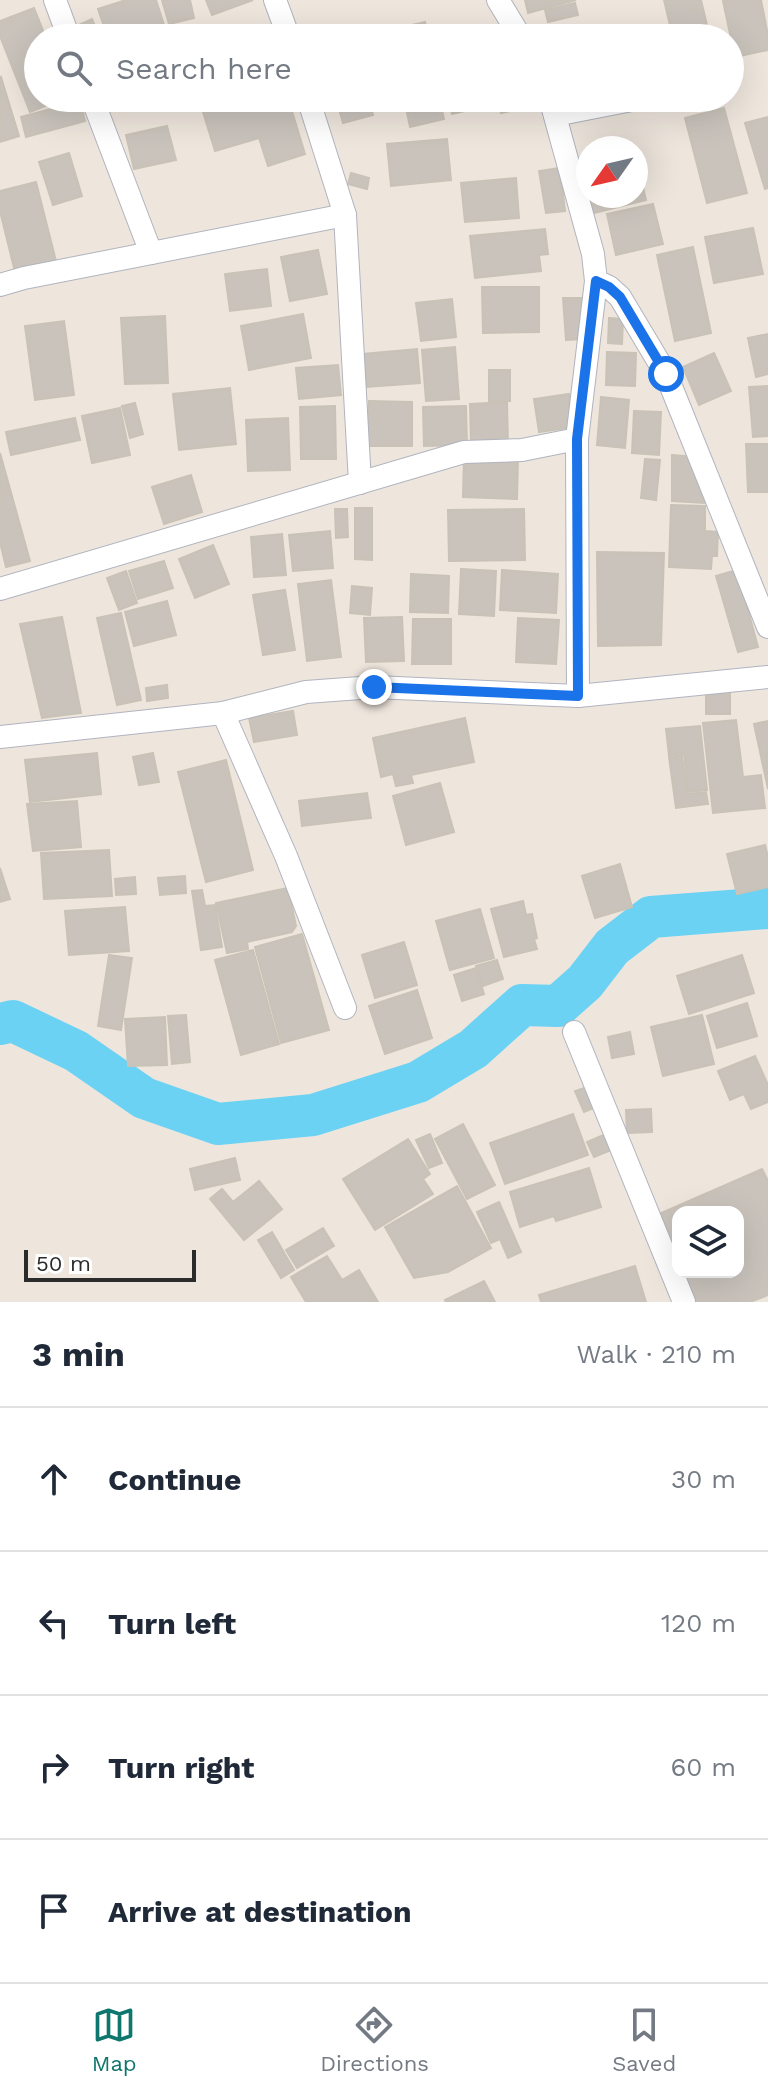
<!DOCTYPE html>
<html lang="en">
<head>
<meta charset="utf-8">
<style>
	body { margin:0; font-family:"Work Sans",sans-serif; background:#f6f6f7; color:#1f2937 }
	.controls { position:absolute; right:24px; bottom:24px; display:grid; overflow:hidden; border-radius:16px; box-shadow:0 8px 32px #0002 }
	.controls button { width:72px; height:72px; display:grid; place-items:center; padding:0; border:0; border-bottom:2px solid #e0e1e3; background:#fff; color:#1f2937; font:40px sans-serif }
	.compass { position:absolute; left:576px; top:136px; width:72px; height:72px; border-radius:50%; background:#fff; box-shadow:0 8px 32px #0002; rotate:236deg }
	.scale { position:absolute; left:24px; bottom:20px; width:172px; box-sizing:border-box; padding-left:8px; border:4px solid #2b2b2b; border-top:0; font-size:22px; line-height:28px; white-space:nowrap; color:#2b2b2b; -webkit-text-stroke:6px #fff; paint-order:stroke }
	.stop { position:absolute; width:24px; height:24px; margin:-18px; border:6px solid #1a73e8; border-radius:50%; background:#fff }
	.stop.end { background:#1a73e8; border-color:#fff; box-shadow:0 2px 8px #0008 }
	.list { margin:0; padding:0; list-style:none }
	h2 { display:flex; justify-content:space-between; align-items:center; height:104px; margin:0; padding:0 32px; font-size:34px }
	h2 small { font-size:26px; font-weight:400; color:#747a83 }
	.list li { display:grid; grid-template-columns:52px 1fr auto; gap:24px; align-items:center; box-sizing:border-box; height:144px; padding:0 32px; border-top:2px solid #e0e1e3 }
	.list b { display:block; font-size:30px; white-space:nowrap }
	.list em { font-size:26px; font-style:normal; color:#747a83 }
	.icon { flex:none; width:44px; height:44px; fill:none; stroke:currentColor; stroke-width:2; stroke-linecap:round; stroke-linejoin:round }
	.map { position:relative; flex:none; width:768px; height:1302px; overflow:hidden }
	.search { position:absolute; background:#fff; box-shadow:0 8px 32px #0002; left:24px; right:24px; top:24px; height:88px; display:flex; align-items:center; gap:20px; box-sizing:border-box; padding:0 28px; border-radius:44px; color:#747a83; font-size:30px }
	.sheet { height:680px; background:#fff }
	nav { display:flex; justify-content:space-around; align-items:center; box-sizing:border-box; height:112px; border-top:2px solid #e0e1e3; background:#fff; font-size:22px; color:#747a83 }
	nav a { display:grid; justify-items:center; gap:4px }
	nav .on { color:#0f766e }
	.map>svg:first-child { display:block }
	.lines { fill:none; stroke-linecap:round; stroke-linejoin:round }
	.river { stroke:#6bd2f4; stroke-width:42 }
	.building { fill:#c9c3bc; stroke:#c9c2b6; stroke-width:2 }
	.street-casing { stroke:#b1b4bf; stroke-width:24 }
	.street { stroke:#fff; stroke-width:22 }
	.route { stroke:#1a73e8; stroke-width:10 }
</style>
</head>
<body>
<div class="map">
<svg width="768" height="1302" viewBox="0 0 768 1302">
	<rect width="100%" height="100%" fill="#eee6dd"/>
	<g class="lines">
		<!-- river -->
		<path class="river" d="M0,1024L13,1021L76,1051L144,1098L218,1124L313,1115L418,1082L473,1049L522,1005L558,1006L585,982L612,947L651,917L768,908"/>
	</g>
	<!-- building -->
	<g class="building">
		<path d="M126,0H156L165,28L134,38H108L98,9Z"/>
		<path d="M162,0H190L194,18L169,24Z"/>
		<path d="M206,0H253L212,15Z"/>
		<path d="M525,0H576L528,13Z"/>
		<path d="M664,0H701L710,38H673Z"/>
		<path d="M729,0H761L768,35V50L735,57L723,1Z"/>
		<path d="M575,3L578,15L548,22L545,10Z"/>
		<path d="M34,8L46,38H38V98H66L30,112L0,36V21Z"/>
		<path d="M92,19L100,38H79L74,27Z"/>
		<path d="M425,22L429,38H370L369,35Z"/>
		<path d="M272,29L274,38H226Z"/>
		<path d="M1,77L19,136L0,142V78Z"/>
		<path d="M243,98H288L305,154L268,166L259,138L215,151L203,112L243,99Z"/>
		<path d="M336,98H369L373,115L343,123Z"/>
		<path d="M404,98H439L444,119L410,127Z"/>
		<path d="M449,98H489L490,105L452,114Z"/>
		<path d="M498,98H539L540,104L501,113Z"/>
		<path d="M80,101L85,121L26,137L21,117Z"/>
		<path d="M724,108L747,193L707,203L685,118Z"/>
		<path d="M768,117V188L765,189L745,123Z"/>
		<path d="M167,126L176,160L134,169L126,135Z"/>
		<path d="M447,139L451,180L391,186L387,144Z"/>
		<path d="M69,153L82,196L53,205L39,162Z"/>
		<path d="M636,157L646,200L594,213L590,196H636Z"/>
		<path d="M560,168L565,211L546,213L539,171Z"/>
		<path d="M351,173L369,178L367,189L348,184Z"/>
		<path d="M516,178L519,218L465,222L461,183Z"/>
		<path d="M36,182L57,265L16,276L0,211V191Z"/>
		<path d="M653,204L663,244L616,255L607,214Z"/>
		<path d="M753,228L763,274L714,283L705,237Z"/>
		<path d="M545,229L548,254L539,255L541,271L475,278L470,236Z"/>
		<path d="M693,247L711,333L675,341L657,255Z"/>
		<path d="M318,250L327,294L290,301L281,257Z"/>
		<path d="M267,269L271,306L230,311L225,274Z"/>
		<path d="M482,287H539V332L483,333Z"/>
		<path d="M563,298H581L584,339L566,340Z"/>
		<path d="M452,299L456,337L421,341L416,303Z"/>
		<path d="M303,314L311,358L249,370L241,326Z"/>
		<path d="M165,316L168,383L125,384L121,318Z"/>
		<path d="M609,318L623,319L622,344L608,343Z"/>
		<path d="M64,321L74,395L35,400L25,326Z"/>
		<path d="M768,334V374L756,377L748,338Z"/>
		<path d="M455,347L459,399L426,401L422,350Z"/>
		<path d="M417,349L420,383L366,387L363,354Z"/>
		<path d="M607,352L636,353L635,386L606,385Z"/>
		<path d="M714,353L731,391L699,405L683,367Z"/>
		<path d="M338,365L341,395L299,399L296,368Z"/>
		<rect x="489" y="370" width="21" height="31"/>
		<path d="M768,386V436L753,437L749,387Z"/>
		<path d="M230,388L236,444L179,450L173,394Z"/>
		<path d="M569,394L574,427L539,432L534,399Z"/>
		<path d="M601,397L629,400L625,448L597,445Z"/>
		<path d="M369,401L412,402V446H368Z"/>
		<path d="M507,402L508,445L471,446L470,404Z"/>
		<path d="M135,403L143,434L130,438L122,406Z"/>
		<path d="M335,406L336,459H301L300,407Z"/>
		<path d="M466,406L467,445L424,446L423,407Z"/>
		<path d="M120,408L130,455L92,463L82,416Z"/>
		<path d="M634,411L661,412L659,455L632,453Z"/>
		<path d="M75,418L80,440L11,455L6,432Z"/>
		<path d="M288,418L290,470L248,471L246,420Z"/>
		<path d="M746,444H768V492H748Z"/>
		<path d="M0,453L30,561L6,567L0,542Z"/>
		<path d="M672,455L695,457V480L705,481L704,503L672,501Z"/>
		<path d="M464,456L518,458L517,499L463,497Z"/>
		<path d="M645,459L660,460L656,500L641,498Z"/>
		<path d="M191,475L202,512L164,524L152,487Z"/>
		<path d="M671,505L705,506V531L718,532L717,556H712L711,569L669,567Z"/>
		<path d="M355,508H372V560L355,559Z"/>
		<path d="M335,509H347L348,537L336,538Z"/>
		<path d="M524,509L525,560L449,561L448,510Z"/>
		<path d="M330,531L333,568L293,571L289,535Z"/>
		<path d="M282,534L286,575L254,577L251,537Z"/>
		<path d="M213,545L229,584L195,598L179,559Z"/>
		<path d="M597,552L664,553L661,645L598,646Z"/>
		<path d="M164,561L173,588L138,599L129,571Z"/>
		<path d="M461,569L496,571L494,616L459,614Z"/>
		<path d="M502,570L558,574L556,613L500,610Z"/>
		<path d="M737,570L758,647L738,652L716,576Z"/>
		<path d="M126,571L137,603L119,610L107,578Z"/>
		<path d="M411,574L449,576L448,613L410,612Z"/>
		<path d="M331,580L341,657L307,661L298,584Z"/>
		<path d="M352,586L372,588L370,615L350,613Z"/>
		<path d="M285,590L295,650L263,655L253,595Z"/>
		<path d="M167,601L176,635L134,646L125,612Z"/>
		<path d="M121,613L141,700L117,705L97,618Z"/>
		<path d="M62,617L81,713L42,718L20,624Z"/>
		<path d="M402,617L404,661L366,662L364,618Z"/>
		<path d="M518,618L559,620L556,664L516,662Z"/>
		<path d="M413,619H451V664H412Z"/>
		<path d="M167,685L168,698L147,701L146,688Z"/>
		<rect x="706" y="686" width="24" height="28"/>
		<path d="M293,711L297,735L254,742L249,718Z"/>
		<path d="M465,718L474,762L411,775L413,783L396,786L393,774L381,777L373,738Z"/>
		<path d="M736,720L743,777L761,775L765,808L713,813L703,723Z"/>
		<path d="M768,721V789L754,724Z"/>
		<path d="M700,726L707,790L688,792L684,753L669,755L666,729Z"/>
		<path d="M97,753L101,794L30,802L25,760Z"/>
		<path d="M153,753L159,782L139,785L133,757Z"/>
		<path d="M682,755L687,794L706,792L708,804L676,808L669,757Z"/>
		<path d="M226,760L253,870L206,882L178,772Z"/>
		<path d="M440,783L454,832L406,845L393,796Z"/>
		<path d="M367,793L371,818L302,826L299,801Z"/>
		<path d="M77,801L81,847L33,851L27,804Z"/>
		<path d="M765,845L768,857V887L737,894L727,854Z"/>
		<path d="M109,850L112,896L44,899L41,853Z"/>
		<path d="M620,864L632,907L595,918L582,876Z"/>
		<path d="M0,868L10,899L0,902Z"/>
		<path d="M185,876L186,893L160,895L158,878Z"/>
		<path d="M135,877L136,894L116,895L115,879Z"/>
		<path d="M288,888L296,926L292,932L247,942L248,949L227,953L216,903Z"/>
		<path d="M202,890L205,906L215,905L222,947L201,950L192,891Z"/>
		<path d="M523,901L526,915L532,914L537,938L534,939L537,949L504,957L491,909Z"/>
		<path d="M125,907L129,951L69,955L65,911Z"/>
		<path d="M480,909L494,958L450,970L436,921Z"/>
		<path d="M302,934L329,1030L281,1043L255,947Z"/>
		<path d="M404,942L417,985L375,998L362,955Z"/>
		<path d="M253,950L279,1044L241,1055L215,960Z"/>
		<path d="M109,955L132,958L121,1030L98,1026Z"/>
		<path d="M742,955L754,993L689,1014L677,976Z"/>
		<path d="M497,960L503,979L483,986L476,966Z"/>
		<path d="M476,968L484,994L462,1001L454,975Z"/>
		<path d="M417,990L432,1038L385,1054L369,1006Z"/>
		<path d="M747,1003L757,1036L717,1048L707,1016Z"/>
		<path d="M186,1015L190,1062L172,1064L168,1016Z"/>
		<path d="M702,1015L714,1064L663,1076L651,1027Z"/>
		<path d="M165,1017L167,1065L128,1066L125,1019Z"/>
		<path d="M630,1032L634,1054L612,1058L608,1037Z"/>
		<path d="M755,1056L768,1085V1102L751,1109L744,1094L730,1100L718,1071Z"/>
		<path d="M587,1087L596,1107L584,1112L575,1091Z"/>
		<path d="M651,1109L652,1132L627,1133L626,1110Z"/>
		<path d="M573,1114L588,1155L505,1184L490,1143Z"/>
		<path d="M463,1124L495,1185L467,1199L435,1139Z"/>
		<path d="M608,1133L614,1149L594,1157L587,1142Z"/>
		<path d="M430,1134L442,1163L429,1168L416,1140Z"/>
		<path d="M408,1139L430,1174L423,1179L433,1194L375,1230L343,1179Z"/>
		<path d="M235,1158L240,1180L195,1190L190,1169Z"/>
		<path d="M589,1168L601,1207L556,1221L554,1216L520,1227L510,1192Z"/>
		<path d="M762,1169L768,1181V1295L750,1302H697L684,1272H738V1212H678V1258L659,1214Z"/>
		<path d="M259,1181L282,1209L244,1240L210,1199L222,1189L233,1202Z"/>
		<path d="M457,1186L491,1248L448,1272L414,1278L385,1227Z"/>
		<path d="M499,1202L521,1252L508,1258L500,1239L491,1243L477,1212Z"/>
		<path d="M323,1228L334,1246L297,1268L286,1250Z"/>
		<path d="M272,1232L294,1270L281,1278L258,1240Z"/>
		<path d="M327,1256L342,1280L359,1270L378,1302H306L291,1277Z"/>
		<path d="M635,1266L646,1302H541L539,1295Z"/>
		<path d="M484,1281L495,1302H446L445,1300Z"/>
	</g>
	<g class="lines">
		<defs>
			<g id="street">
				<path d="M55,0L69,38"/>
				<path d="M275,0L289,38"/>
				<path d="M498,0L521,38"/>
				<path d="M92,98L151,253"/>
				<path d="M308,98L345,215L360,483"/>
				<path d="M550,98L593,254L596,281L577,439L578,696"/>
				<path d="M555,115L642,98"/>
				<path d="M596,281L609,287L620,297L666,374L768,627"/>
				<path d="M0,285L24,278L345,215"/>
				<path d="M0,589L464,452L522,450L577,439"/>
				<path d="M223,713L286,856L345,1008"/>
				<path d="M0,737L223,713L306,692L374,687L578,696L768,677"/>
				<path d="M574,1032L684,1302"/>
			</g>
		</defs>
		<!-- street casing -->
		<use href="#street" class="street-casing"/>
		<!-- street -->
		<use href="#street" class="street"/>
	</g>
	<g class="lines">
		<!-- route -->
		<path class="route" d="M374,687L578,696L577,439L596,281L609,287L620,297L666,374"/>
	</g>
</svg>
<div class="controls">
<button><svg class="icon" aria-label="layers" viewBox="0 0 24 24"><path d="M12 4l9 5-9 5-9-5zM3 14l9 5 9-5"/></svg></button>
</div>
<svg class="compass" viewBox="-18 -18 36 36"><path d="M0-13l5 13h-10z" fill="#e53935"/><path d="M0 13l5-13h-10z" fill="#747a83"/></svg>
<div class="scale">50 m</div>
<div class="stop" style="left:666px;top:374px"></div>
<div class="stop end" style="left:374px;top:687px"></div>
<div class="search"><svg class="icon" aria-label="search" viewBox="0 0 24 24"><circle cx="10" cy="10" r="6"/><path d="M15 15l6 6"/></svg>Search here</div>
</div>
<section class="sheet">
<h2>3 min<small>Walk · 210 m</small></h2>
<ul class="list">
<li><svg class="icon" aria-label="ahead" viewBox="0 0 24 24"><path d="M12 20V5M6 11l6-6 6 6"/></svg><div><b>Continue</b></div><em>30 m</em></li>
<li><svg class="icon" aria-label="left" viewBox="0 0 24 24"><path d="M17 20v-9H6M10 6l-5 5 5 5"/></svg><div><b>Turn left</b></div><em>120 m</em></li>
<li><svg class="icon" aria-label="right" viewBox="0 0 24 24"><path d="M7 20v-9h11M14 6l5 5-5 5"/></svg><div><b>Turn right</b></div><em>60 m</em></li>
<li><svg class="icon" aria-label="arrive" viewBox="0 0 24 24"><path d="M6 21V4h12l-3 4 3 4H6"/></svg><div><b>Arrive at destination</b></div></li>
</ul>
</section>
<nav>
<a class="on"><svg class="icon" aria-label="map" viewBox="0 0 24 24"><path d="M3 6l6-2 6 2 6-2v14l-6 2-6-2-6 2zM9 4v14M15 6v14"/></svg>Map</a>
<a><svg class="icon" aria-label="directions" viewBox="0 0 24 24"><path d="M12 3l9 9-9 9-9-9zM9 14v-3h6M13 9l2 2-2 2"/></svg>Directions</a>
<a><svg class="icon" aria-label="saved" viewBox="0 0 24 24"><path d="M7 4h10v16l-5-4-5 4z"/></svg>Saved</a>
</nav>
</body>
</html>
